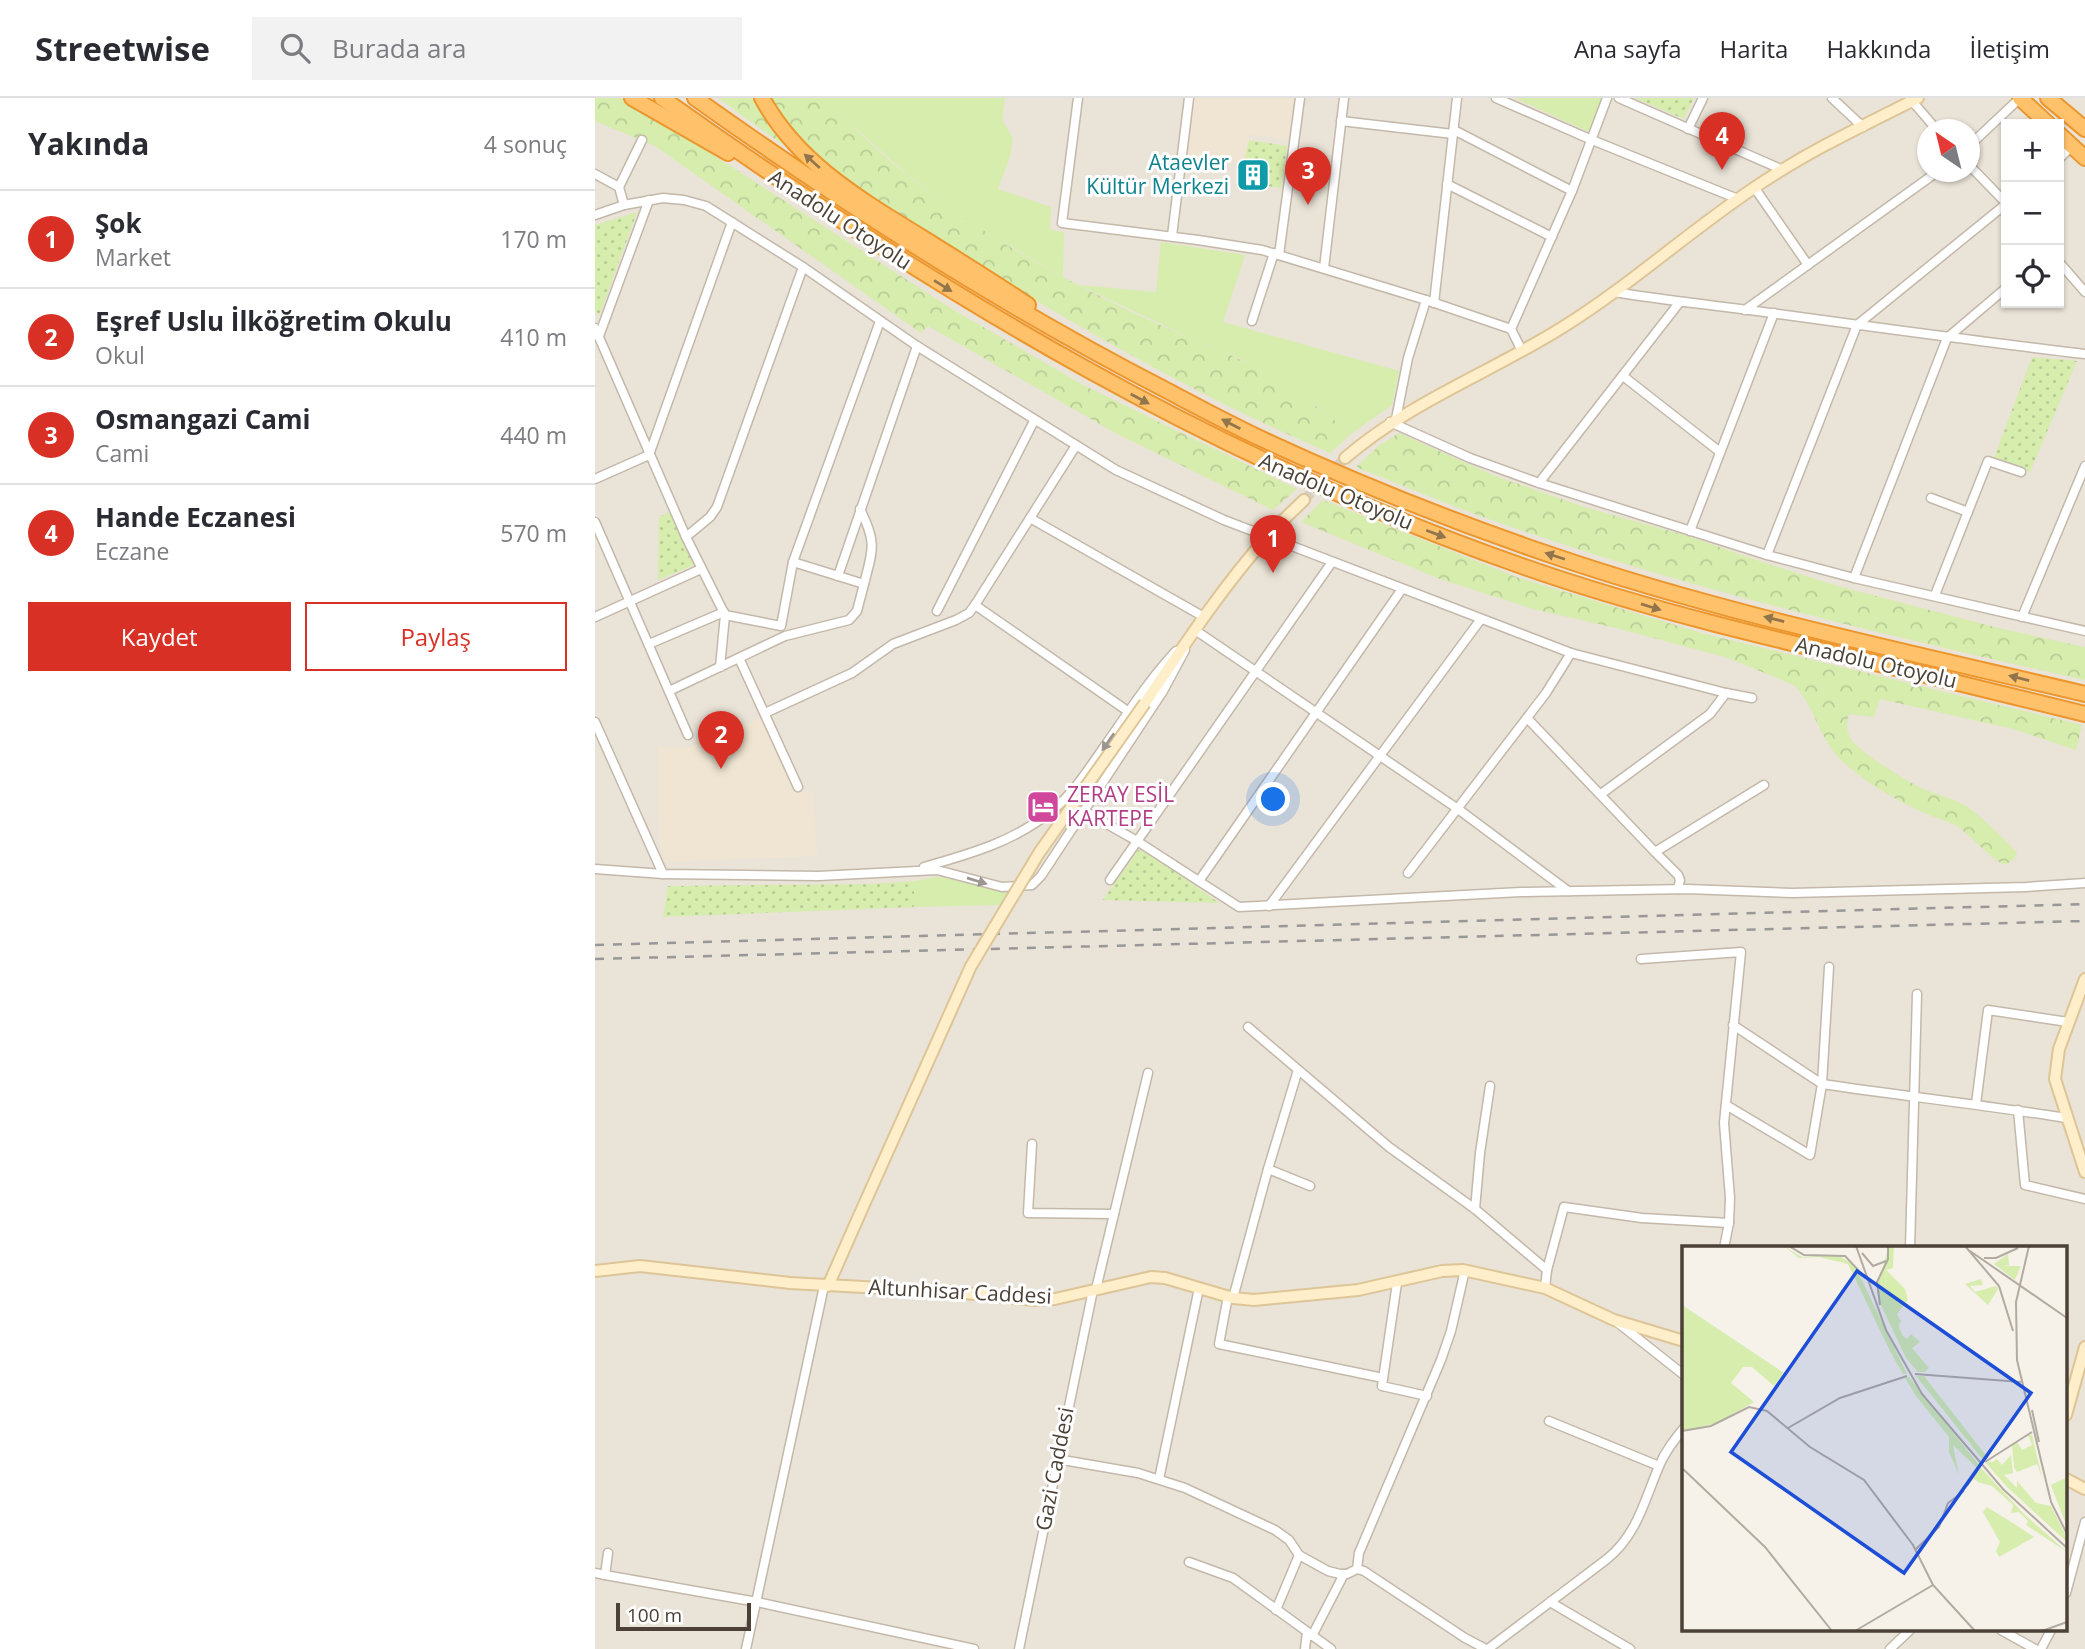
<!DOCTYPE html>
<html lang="tr">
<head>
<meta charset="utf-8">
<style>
	body { margin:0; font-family:"Open Sans",sans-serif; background:#f2f2f3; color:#2b2b33 }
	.controls { position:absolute; right:21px; top:21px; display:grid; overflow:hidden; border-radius:0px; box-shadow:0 2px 5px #0004 }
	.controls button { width:63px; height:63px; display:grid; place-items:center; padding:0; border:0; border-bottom:2px solid #e1e1e2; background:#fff; color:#2b2b33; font:35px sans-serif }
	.compass { position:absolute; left:1322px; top:21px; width:63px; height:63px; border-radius:50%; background:#fff; box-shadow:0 2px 5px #0004; rotate:325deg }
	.scale { position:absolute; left:21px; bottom:18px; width:135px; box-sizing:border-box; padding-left:7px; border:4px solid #4b4136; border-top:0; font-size:19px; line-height:24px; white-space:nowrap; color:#4b4136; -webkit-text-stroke:5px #fff; paint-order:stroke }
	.you { position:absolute; left:679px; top:702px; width:24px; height:24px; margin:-18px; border:5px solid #fff; border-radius:50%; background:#1a73e8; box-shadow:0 0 0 10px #1a73e833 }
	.badge { display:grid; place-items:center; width:46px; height:46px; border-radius:50%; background:#d93025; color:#fff; font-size:23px; font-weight:700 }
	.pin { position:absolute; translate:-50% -58px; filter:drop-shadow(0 2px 4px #0008) }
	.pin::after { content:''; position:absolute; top:37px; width:24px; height:21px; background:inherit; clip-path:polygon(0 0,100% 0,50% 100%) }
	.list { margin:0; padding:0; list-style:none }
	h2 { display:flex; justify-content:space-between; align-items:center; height:91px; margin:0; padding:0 28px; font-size:30px }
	h2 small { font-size:23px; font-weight:400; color:#7c7c81 }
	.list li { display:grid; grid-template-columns:46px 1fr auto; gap:21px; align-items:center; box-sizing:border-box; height:98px; padding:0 28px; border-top:2px solid #e1e1e2 }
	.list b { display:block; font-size:26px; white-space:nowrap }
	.list p { margin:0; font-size:23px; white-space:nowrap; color:#7c7c81 }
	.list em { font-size:23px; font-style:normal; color:#7c7c81 }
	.actions { display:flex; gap:14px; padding:21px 28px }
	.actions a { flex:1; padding:16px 0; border:2px solid #d93025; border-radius:0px; text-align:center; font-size:24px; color:#d93025 }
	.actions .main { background:#d93025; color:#fff }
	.icon { flex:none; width:38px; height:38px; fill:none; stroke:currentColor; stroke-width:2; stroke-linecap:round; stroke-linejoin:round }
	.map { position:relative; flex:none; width:1490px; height:1551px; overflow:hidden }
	header { display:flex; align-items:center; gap:42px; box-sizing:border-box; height:98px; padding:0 35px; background:#fff; border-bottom:2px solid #e1e1e2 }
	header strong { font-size:33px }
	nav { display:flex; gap:38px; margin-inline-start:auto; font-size:24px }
	.search { width:490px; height:63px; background:#f2f2f3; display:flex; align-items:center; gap:18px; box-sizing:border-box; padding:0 24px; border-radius:0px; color:#7c7c81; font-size:26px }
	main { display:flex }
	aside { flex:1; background:#fff }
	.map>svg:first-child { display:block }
	.residential { fill:#eae3d7; fill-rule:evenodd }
	.education { fill:#f0e5d2 }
	.grass { fill:#d6edae }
	.forest { fill:url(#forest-crowns) }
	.park { fill:url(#park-dots) }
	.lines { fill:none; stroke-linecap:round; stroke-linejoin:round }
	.secondary-tunnel { stroke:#d4cec5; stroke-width:10; stroke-dasharray:10 5; stroke-linecap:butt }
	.street-casing { stroke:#c3b8aa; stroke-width:11 }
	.secondary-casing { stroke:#ddc597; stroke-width:14 }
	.highway-casing { stroke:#ec962d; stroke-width:18 }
	.street { stroke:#fff; stroke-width:8 }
	.secondary { stroke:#ffeeca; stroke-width:10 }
	.highway { stroke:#ffc26b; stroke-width:14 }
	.rail { stroke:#989898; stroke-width:2.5; stroke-dasharray:9 9; stroke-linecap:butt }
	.secondary-bridge-casing { stroke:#ddc597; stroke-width:14; stroke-linecap:butt }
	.secondary-bridge { stroke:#ffeeca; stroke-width:10 }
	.oneway { fill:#93754b }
	.oneway2 { fill:#9c9690 }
	.labels { text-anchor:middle; stroke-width:6; stroke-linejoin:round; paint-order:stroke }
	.culture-label { font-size:21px; fill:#0d838f; stroke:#fff; text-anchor:end }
	.street-label { font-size:21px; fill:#4b4136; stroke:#fff }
	.hotel-label { font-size:21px; fill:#b23c85; stroke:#fff; text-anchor:start }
	.inset-road { fill:none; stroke:#b2aba1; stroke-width:2 }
	.view { fill:#1d4ed8; fill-opacity:0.15; stroke:#1d4ed8; stroke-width:3.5 }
	.inset-edge { fill:none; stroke:#4b4136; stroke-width:3.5 }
</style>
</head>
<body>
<header>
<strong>Streetwise</strong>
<div class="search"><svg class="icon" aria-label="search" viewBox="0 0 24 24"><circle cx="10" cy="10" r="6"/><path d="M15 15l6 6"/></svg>Burada ara</div>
<nav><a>Ana sayfa</a><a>Harita</a><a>Hakkında</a><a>İletişim</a></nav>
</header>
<main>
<aside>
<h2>Yakında<small>4 sonuç</small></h2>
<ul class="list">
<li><span class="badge">1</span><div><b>Şok</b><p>Market</p></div><em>170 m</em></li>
<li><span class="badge">2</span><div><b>Eşref Uslu İlköğretim Okulu</b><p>Okul</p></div><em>410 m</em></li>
<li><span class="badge">3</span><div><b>Osmangazi Cami</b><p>Cami</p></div><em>440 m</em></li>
<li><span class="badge">4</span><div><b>Hande Eczanesi</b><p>Eczane</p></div><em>570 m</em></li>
</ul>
<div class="actions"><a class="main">Kaydet</a><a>Paylaş</a></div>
</aside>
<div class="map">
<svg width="1490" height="1551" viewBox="0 0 1490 1551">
	<defs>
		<pattern id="forest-crowns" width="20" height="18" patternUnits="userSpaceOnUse" patternTransform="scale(1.75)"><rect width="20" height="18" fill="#d6edae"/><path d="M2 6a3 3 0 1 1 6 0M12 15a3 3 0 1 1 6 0" fill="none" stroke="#b9cc96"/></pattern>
		<pattern id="park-dots" width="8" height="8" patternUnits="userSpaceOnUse" patternTransform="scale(1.75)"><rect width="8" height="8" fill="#d6edae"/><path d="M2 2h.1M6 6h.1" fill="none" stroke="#b9cc96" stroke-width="1.8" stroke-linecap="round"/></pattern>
	</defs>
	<rect width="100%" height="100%" fill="#f6f1e9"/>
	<!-- residential -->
	<path class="residential" d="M0,0H1490V1551H0ZM1411,26H1464V205H1411ZM1332,32H1374V74H1332ZM1089,1150H1471V1532H1089Z"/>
	<!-- education -->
	<g class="education">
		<path d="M599,0H699L693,42L655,36L650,64L590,57Z"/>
		<path d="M166,620L198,694L218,693L222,758L70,764L64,745L63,649L93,650Z"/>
	</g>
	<!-- grass -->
	<g class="grass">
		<path d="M230,0H410L407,22L418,40L415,59L403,91L456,109L455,131L469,135L468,179L368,121L312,76L250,21Z"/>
		<path d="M920,0H1008L994,34Z"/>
		<path d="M566,144L650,157L628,224L804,273L797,307L756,336L722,308L648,262L595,240L484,187L561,194Z"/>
		<path d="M341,779L351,780L412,795L405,807L319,809V783Z"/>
	</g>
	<!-- forest -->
	<g class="forest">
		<path d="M0,0H25L36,4L357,211L490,288L702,391L678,412L522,336L333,228L326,235L60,48L0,23Z"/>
		<path d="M123,0H159L191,49Z"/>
		<path d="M176,0H230C298,74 380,132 468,179C509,201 554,223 597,241C613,248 630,254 646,262C686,280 723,308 756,336L735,355C564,282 406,183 250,84C221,60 193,34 176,0Z"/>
		<path d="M804,335L900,378L989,409L1096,439L1155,460L1239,487L1403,530L1490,549V582C1293,538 1095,492 905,425C856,408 809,388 761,369L785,347Z"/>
		<path d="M728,402L924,480L1110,536L1487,627L1481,652L1418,631L1285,601L1279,619L1254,616C1252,624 1251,630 1254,638C1260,652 1309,681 1324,689C1340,697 1358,699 1374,710C1391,723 1408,739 1422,755L1420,760L1410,767C1393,760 1377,737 1360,727C1351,722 1339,720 1330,715C1300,702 1267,683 1244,660C1224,639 1219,607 1199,587L1133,560L1025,531L938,511L845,481L706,424Z"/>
	</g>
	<!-- park -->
	<g class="park">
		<path d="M1040,0H1099L1089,21Z"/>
		<path d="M654,42L692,48L686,90L644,84Z"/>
		<path d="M42,114L5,216H2L0,212V127Z"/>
		<path d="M1437,259L1482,263L1435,374L1399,360Z"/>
		<path d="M74,414L99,467L63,482L64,419Z"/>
		<path d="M544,751L578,772L624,805L508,802Z"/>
		<path d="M319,783V809L68,819L73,788L276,786Z"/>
	</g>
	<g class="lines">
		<!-- secondary-tunnel -->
		<path class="secondary-tunnel" d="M709,402L750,360"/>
		<defs>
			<g id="street">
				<path d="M483,0L467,125L603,142L667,152L831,202L916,231L927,253"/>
				<path d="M901,0L997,42L1143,101"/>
				<path d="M1024,0L1188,72"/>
				<path d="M1237,0L1268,29"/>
				<path d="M1317,3L1342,32"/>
				<path d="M746,23L858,36"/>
				<path d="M1093,31L1108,0"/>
				<path d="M859,32L977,93"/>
				<path d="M1374,48L1425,0"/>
				<path d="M1464,61L1477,48"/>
				<path d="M1374,67L1411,105"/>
				<path d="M0,76L24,89L29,107"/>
				<path d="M852,86L957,139"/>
				<path d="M24,89L47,42"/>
				<path d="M1159,89L1213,167"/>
				<path d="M0,117L29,107L68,100L89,102L111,108L208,169L322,248L521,372L629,422L976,555L951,595L813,775"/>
				<path d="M577,138L594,0"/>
				<path d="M684,157L705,0"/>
				<path d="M1464,164L1490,194"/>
				<path d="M729,170L749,0"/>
				<path d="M1019,194C1074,203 1128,208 1183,216C1285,230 1387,244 1490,256"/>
				<path d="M839,205L862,0"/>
				<path d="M1150,212L1342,74"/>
				<path d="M657,223L679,155"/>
				<path d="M0,230L91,439L130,517L186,528L198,464L285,223"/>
				<path d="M916,231L977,93L1012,0"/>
				<path d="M4,238L54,102"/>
				<path d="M1028,278L1125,354"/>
				<path d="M801,321L813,260L831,202"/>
				<path d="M795,324L875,360L944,385L1172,457L1259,480L1490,533"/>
				<path d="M480,349L380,507L534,614"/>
				<path d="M0,381L54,357L137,124"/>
				<path d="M944,385L1084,205"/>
				<path d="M1336,400L1373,414"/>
				<path d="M435,420L609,519"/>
				<path d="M0,424L93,637"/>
				<path d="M1095,433L1179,215"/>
				<path d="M91,439L115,419L122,409L208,169"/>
				<path d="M1172,457L1262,227L1411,106"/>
				<path d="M198,464L269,486C278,451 282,445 265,411"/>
				<path d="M243,478L322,248"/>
				<path d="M1259,480L1352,240L1411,190"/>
				<path d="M1340,497L1393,363L1426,374"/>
				<path d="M342,513L439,323"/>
				<path d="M0,519L106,471"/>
				<path d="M1427,519L1490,368"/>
				<path d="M600,532L863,711L973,793"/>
				<path d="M54,546L129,514"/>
				<path d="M976,555L1131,595L1115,616L1006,696"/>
				<path d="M144,560L203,689"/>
				<path d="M125,569L130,517"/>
				<path d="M74,593L190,538L254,522L262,513L269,486"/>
				<path d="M1131,595L1157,600"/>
				<path d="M170,615L257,575L298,546L361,522L374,515L380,507"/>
				<path d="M932,620L1060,754L1169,687"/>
				<path d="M0,624L68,776"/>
				<path d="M489,713L542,743L644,809L926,794L1092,791L1197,795L1431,789L1490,785"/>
				<path d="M1060,754L1083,777L1085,782L1083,791"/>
				<path d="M329,769C375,756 422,743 460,710C479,694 493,672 507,652C531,618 553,583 581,553"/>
				<path d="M0,771L68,776L223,778L342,772L407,789L437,787L446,778L568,593L590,552"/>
				<path d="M515,782L737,464"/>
				<path d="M604,783L807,491"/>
				<path d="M674,808L886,521"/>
				<path d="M1046,861L1146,854L1129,1025L1135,1100L1134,1125L1129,1150"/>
				<path d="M1234,869L1227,986C1308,998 1390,1007 1471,1020"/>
				<path d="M653,929L794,1049L880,1111L952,1172L950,1190"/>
				<path d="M1381,1006L1393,912L1473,924"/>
				<path d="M1131,1007L1215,1057L1227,986L1138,927"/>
				<path d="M1423,1012L1430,1087L1490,1101"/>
				<path d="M437,1046L433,1115L519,1116"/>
				<path d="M673,1071L715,1088"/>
				<path d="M880,1111L885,1055L895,988"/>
				<path d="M1315,1150L1322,896"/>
				<path d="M952,1172L969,1109L1047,1120L1134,1125"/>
				<path d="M802,1185L787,1288L832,1298"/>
				<path d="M501,1191L553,975"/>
				<path d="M633,1198L624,1246L788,1280"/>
				<path d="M638,1200L673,1071L703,972"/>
				<path d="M1022,1224L1089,1277"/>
				<path d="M954,1323L1064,1368"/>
				<path d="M462,1361L543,1375L590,1390L680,1432L694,1442L704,1457L733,1473L745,1476H752L762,1471L769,1473L870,1540L891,1551"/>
				<path d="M564,1381L604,1190"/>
				<path d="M594,1464L638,1480L736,1551"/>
				<path d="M762,1471L764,1455L846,1262L856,1233L870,1172"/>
				<path d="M0,1475L10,1477L13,1455"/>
				<path d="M10,1477L162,1504L379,1551"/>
				<path d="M1471,1495L1490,1424"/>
				<path d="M955,1504L1035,1551"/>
				<path d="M681,1512L704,1457"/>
				<path d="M1406,1532L1440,1551"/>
				<path d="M717,1538L749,1476"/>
				<path d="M151,1551L229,1188"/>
				<path d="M424,1551L498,1192"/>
				<path d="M710,1551L712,1534"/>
				<path d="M893,1551L1012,1461C1043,1436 1050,1400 1065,1366C1071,1352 1080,1341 1089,1330"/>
				<path d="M1295,1551L1315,1532"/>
				<path d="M1446,1551L1456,1532"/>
			</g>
			<g id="secondary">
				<path d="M750,360C816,303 895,275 968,229C1034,188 1092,135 1156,92C1208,56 1267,28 1323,0"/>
				<path d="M550,605C588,549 626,491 671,440C683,426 697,414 709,402"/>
				<path d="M1490,881L1464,951L1460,981L1490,1074"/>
				<path d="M0,1173L45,1168L195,1185L360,1194L439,1202L460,1201L556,1179L570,1180L638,1200L659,1202L763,1192L847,1173L868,1172L950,1190L1019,1222L1089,1243"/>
				<path d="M233,1188L263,1120"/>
				<path d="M1471,1317L1490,1249"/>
				<path d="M1471,1381L1490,1391"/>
			</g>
			<g id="highway">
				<path d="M37,0L133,55"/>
				<path d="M67,0C345,197 625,366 950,476C1069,516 1192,544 1314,573C1373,587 1431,602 1490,616"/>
				<path d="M100,0C250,107 406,207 569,291C603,309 636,327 671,343C764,386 859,424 956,457C1128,516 1313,554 1490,596"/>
				<path d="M167,0C202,64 263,100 323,137C360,160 397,183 433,207"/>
				<path d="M1425,0L1453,26"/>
				<path d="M1453,0L1490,31"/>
				<path d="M1464,36L1490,60"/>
			</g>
		</defs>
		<!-- street casing -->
		<use href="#street" class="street-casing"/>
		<!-- secondary casing -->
		<use href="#secondary" class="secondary-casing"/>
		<!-- highway casing -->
		<use href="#highway" class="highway-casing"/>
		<!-- street -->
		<use href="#street" class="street"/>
		<!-- secondary -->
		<use href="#secondary" class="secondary"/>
		<!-- highway -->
		<use href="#highway" class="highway"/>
		<!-- rail -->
		<g class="rail">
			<path d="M0,847L1490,806"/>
			<path d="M0,861L1490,823"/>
		</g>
		<defs>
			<path id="secondary-bridge" d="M263,1120L376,868L444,755L550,605"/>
		</defs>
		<!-- secondary-bridge casing -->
		<use href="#secondary-bridge" class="secondary-bridge-casing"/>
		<!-- secondary-bridge -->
		<use href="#secondary-bridge" class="secondary-bridge"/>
	</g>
	<!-- one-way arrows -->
	<defs><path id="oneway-solid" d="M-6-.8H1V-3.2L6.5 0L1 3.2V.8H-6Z" transform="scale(1.75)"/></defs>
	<g class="oneway">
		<use href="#oneway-solid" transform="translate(217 63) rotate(-138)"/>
		<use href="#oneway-solid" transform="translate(348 188) rotate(32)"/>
		<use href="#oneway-solid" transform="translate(545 301) rotate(28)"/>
		<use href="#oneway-solid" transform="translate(636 326) rotate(-153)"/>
		<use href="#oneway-solid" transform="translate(841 436) rotate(21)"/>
		<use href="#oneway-solid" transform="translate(960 458) rotate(-162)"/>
		<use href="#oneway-solid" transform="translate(1056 509) rotate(17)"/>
		<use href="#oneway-solid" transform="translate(1179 521) rotate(-166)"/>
		<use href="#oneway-solid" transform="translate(1424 580) rotate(-166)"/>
	</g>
	<g class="oneway2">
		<use href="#oneway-solid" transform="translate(513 644) rotate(125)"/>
		<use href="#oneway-solid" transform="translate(382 783) rotate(17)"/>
	</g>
	<!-- icons -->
	<defs>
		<symbol id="building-square" viewBox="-11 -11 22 22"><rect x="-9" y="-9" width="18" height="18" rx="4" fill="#0f9aa8" stroke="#fff"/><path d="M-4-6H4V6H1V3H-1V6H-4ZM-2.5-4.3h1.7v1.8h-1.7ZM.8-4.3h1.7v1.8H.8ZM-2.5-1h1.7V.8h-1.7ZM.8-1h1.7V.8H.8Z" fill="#fff"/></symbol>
		<symbol id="hotel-square" viewBox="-11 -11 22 22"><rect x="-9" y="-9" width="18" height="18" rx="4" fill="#d1479c" stroke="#fff"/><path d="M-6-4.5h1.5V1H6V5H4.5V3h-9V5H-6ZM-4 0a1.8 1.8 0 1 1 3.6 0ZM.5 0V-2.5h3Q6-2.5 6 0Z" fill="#fff"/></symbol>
	</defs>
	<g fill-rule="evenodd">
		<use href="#building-square" x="639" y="58" width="38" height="38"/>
		<use href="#hotel-square" x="429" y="690" width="38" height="38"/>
	</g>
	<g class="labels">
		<!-- culture labels -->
		<g class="culture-label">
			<text x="634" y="72">Ataevler<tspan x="634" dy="24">Kültür Merkezi</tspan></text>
		</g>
		<!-- street labels -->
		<g class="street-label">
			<text transform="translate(245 122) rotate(33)" y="7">Anadolu Otoyolu</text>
			<text transform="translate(741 394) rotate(23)" y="7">Anadolu Otoyolu</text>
			<text transform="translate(1281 565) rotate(13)" y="7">Anadolu Otoyolu</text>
			<text transform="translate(365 1194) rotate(3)" y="7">Altunhisar Caddesi</text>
			<text transform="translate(460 1371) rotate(-79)" y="7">Gazi Caddesi</text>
		</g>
		<!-- hotel labels -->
		<g class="hotel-label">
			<text x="472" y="704">ZERAY ESİL<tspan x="472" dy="24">KARTEPE</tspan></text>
		</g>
	</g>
	<!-- overview -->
	<g transform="translate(1087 1148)">
		<rect width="385" height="385" fill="#f6f1e9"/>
		<path d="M326,8L327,19L322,20H339L333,34L312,18ZM204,24L223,43L226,54L215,68L219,75L215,84L203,48ZM299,33L301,39L288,40L293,46L314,40L316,43L306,59L283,38ZM0,59L102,127L92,140L70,121H61L49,137L72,156L36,177L0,185ZM216,86L225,93L229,88L238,96L230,102L247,122L243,126H236ZM346,189H350L360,232L355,218L335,226L332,221L330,199L335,196L340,204L350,199ZM329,209L331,227L322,229L335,243V235L354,257L369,260L385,292L324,234L309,217L315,213L320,219ZM385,231V281L369,239Z" fill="#d6edae"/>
		<path d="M102,0L120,11L156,9L173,20L225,128H221L209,107L166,18L137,11L117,12ZM207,0H212L211,22L204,24L203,48L236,126L224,112L197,55L195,41ZM234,130H242L306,212L302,215ZM227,131L297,219L295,222L271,199L277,229L267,206V191L234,150L223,132ZM308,215L385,292V296L325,241L304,217ZM299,222L342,268L385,306L344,279L346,275L337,266L329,267L331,259L310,240L296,236L291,232Z" fill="#d6edae"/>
		<path d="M305,261L334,279L352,291L317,311L314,305L318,296L301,266Z" fill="#d6edae"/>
		<path class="inset-road" d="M107,0L122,9L163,10L180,28M174,0L204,84L240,148L321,243L385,302M283,0L317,40L331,85M347,0L334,56L335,114L369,256L385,288M288,5L385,72M180,7L191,20L204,15M302,12H314L336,2M198,59L195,36L206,13V0M233,128L339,136M350,164L357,196M106,182L158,152L225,130M0,185L29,180L67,161L85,165L128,201L182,234L231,299L251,339L293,385M303,216L350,186M0,222L83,301L150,385M285,240L298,221M233,304L257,281L266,257L282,245M173,385L251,339M360,385L385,376"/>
		<path class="view" d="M175,25L349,147L222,327L49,206Z"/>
		<rect width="385" height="385" class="inset-edge"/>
	</g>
</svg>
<div class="controls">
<button>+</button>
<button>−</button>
<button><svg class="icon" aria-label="locate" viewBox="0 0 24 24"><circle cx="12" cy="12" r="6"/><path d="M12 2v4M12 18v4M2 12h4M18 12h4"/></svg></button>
</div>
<svg class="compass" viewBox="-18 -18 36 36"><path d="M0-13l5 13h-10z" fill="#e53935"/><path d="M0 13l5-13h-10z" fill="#7c7c81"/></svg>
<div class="scale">100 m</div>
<div class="you"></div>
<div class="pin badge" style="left:678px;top:475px">1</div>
<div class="pin badge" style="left:126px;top:671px">2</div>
<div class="pin badge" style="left:713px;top:107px">3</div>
<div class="pin badge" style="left:1127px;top:72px">4</div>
</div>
</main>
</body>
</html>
